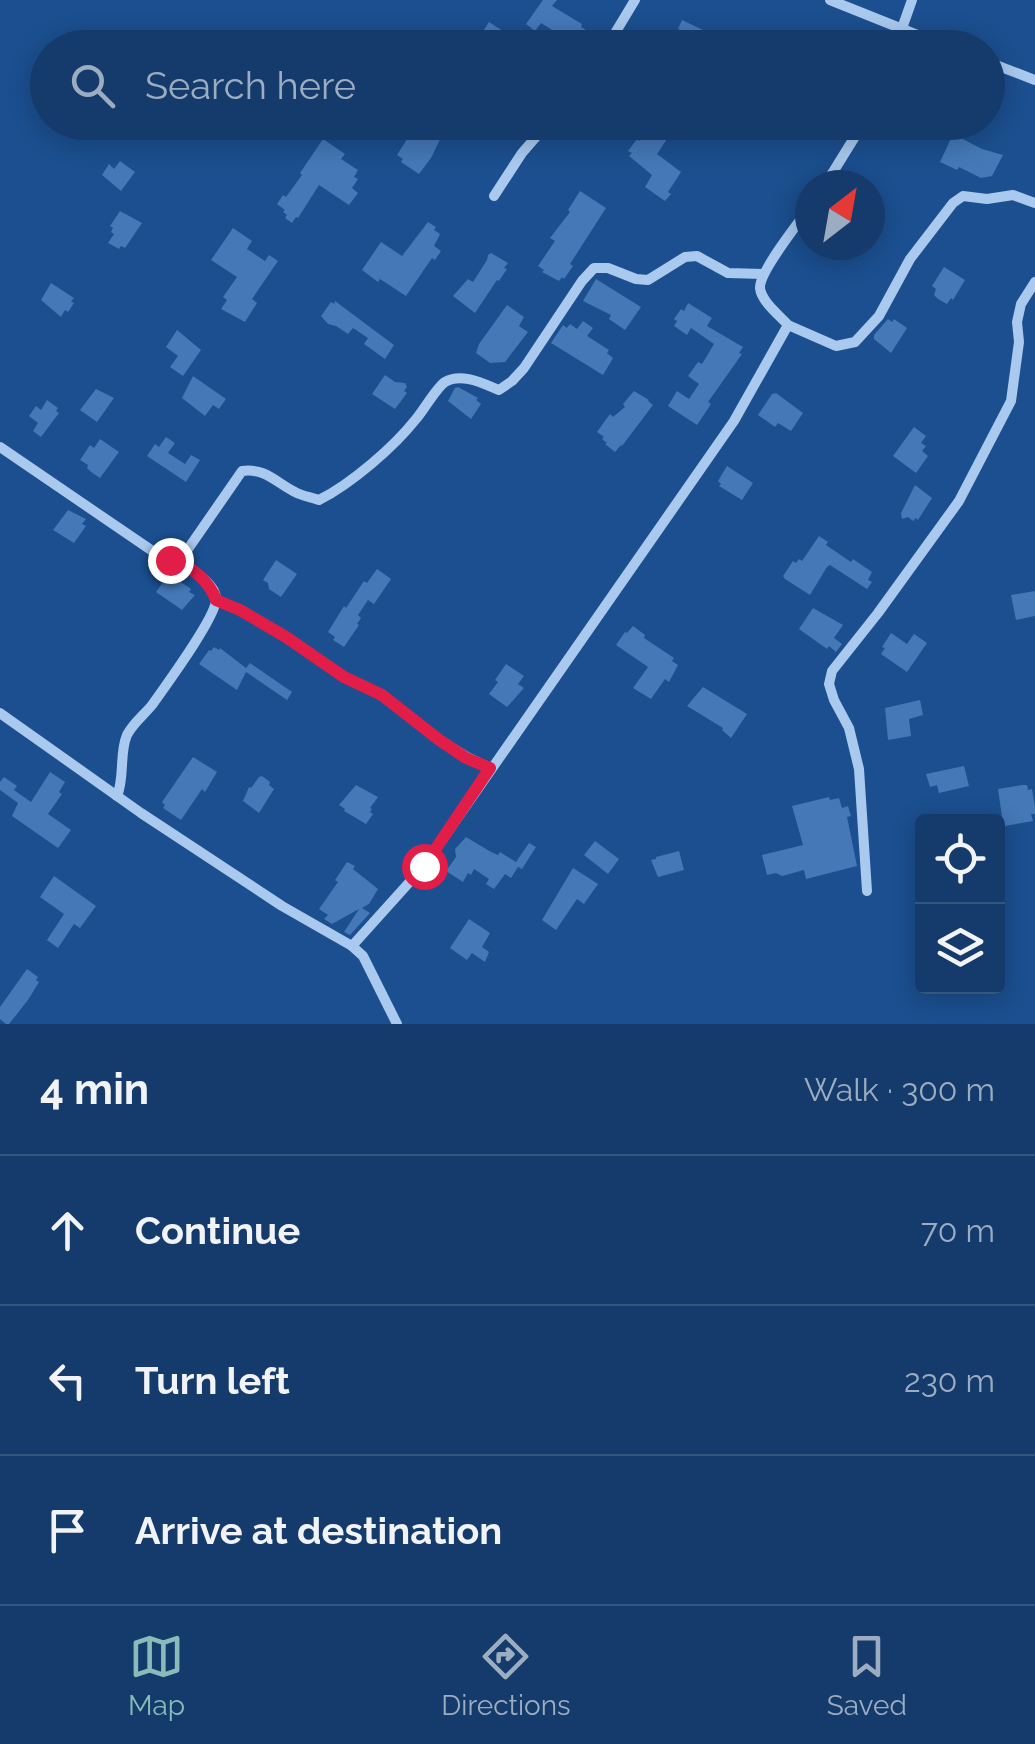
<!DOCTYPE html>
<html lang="en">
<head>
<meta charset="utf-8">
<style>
	body { margin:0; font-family:Raleway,sans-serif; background:#1d4271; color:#f1f3f6 }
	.controls { position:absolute; right:30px; bottom:30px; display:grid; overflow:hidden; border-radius:10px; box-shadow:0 5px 25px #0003 }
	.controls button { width:90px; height:90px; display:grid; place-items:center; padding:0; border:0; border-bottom:2px solid #33557e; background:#143b6b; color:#f1f3f6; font:50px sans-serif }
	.compass { position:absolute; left:795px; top:170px; width:90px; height:90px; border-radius:50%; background:#143b6b; box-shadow:0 5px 25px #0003; rotate:31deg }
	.stop { position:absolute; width:30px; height:30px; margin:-22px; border:8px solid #e11d48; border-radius:50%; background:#fff }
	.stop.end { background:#e11d48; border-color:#fff; box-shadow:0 2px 10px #0008 }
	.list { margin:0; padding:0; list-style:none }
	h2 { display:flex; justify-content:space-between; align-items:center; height:130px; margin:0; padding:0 40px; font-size:42px }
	h2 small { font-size:32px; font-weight:400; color:#9dadc1 }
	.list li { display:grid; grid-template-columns:65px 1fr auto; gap:30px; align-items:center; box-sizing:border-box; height:150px; padding:0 40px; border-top:2px solid #33557e }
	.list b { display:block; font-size:38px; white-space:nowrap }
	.list em { font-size:32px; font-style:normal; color:#9dadc1 }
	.icon { flex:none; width:55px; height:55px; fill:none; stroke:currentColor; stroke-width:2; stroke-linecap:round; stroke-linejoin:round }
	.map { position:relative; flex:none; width:1035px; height:1024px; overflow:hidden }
	.search { position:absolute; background:#143b6b; box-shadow:0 5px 25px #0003; left:30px; right:30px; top:30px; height:110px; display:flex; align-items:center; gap:25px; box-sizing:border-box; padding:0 35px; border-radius:55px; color:#9dadc1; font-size:38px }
	.sheet { height:580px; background:#143b6b }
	nav { display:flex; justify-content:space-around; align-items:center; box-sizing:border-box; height:140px; border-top:2px solid #33557e; background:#143b6b; font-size:28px; color:#9dadc1 }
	nav a { display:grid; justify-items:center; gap:5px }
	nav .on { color:#8bbbb9 }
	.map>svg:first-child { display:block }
	.building { fill:#4478b7 }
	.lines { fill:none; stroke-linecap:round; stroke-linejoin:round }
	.street { stroke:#a9c9ee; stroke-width:10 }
	.route { stroke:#e11d48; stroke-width:12 }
</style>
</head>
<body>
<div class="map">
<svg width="1035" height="1024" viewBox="0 0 1035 1024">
	<rect width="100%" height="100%" fill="#1b4f8f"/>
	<!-- building -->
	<g class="building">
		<path d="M543,0H557L552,6L582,24L581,27L586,30L581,42L567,44L558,38L560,35L541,23L535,31L526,24Z"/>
		<path d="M682,20L705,31L703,34L730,48H668L680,30L678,29Z"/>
		<path d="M489,22L503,31L501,33L525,48H472Z"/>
		<path d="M418,122H440L446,127L431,158L419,174L401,162L403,159L397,155Z"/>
		<path d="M651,122H674L668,132L671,133L657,154L681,172L668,192L671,194L665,201L645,187L652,175L629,156L632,153L628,151L637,139L639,141Z"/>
		<path d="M953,134L982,149L1003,155L992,176L981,178L959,167L957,170L940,162Z"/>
		<path d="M323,139L345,154L341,159L358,170L354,177L358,179L352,188L358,193L349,205L319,185L298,218L296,217L292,223L285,218L287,215L283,212L285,210L277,204L283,195L286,197L302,175L300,173Z"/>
		<path d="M120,161L135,172L121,191L102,175L109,164L114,169Z"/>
		<path d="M580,191L606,208L570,264L573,266L564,279L562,277L559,281L542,272L544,270L538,266L555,241L550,238L570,212L568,210Z"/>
		<path d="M120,211L142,223L125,248L121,246L119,249L108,243L114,234L111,232L113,228L110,226Z"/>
		<path d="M428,222L436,227L434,230L440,234L434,246L441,251L435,260L432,258L406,296L380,279L378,282L362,270L381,242L402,256Z"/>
		<path d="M233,228L252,241L247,249L265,261L269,255L278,261L252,299L257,303L245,322L221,309L227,300L223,297L237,277L211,260Z"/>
		<path d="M491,253L508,263L504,268L507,269L499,281L497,280L475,313L453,296L468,279L473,282L487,260L488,255Z"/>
		<path d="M944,267L965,280L953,300L951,298L947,304L938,299L934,295L936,289L932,286Z"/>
		<path d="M596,279L641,307L625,330L609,319L611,315L583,301Z"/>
		<path d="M51,283L74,298L71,301L74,303L68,312L65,310L61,317L41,300Z"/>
		<path d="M335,301L394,345L385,359L364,344L368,338L353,328L348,334L336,326L328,324L321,316L331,302L334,304Z"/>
		<path d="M688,303L712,318L707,326L743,347L739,353L742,354L708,402L711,404L697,425L668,406L677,391L689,399L699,384L688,376L698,362L702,364L714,344L691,328L687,335L674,326L677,321L674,319L681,309L684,311Z"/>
		<path d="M507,305L524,317L519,326L528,332L505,362L490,363L476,353L479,344Z"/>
		<path d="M888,319L892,322L894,319L907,328L891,353L874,339V335Z"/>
		<path d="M583,321L593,328L587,336L609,350L607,353L613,358L603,375L551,343L563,325L567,328L570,324L577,329Z"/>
		<path d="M177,330L201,350L183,376L170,367L178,356L166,347Z"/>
		<path d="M385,375L395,382L405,383L407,387L404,391L407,393L395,409L372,394Z"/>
		<path d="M193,376L226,399L219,409L213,405L205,416L182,398Z"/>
		<path d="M458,387L478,398L476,400L481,404L471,419L448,401L455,388Z"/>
		<path d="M96,389L114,398L97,422L80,410Z"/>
		<path d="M634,391L649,400L648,401L653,405L622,446L621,445L615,452L605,444L607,443L602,439L604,437L597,432L610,414L613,417L625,407L623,404Z"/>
		<path d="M776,393L803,413L791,431L778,423L775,427L758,415L772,394Z"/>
		<path d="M47,400L58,408L56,411L59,413L41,437L33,431L38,423L29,416L36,406L41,410Z"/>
		<path d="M914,427L926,436L921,443L926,446L922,451L928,456L916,473L893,456Z"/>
		<path d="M166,437L175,443L168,453L185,464L191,455L200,460L186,482L147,456L155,444L159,447Z"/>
		<path d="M100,439L119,452L100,478L91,472L87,468L88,465L80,460L90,445L94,448Z"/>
		<path d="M727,466L753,483L742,500L719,486L721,484L718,481Z"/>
		<path d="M915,485L932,498L918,520L916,518L913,521L908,517L902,519L901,513Z"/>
		<path d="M68,510L86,519L82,524L86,526L74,543L53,530Z"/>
		<path d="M819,536L828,542L826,545L851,562L853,559L872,572L868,580L872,582L867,589L830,565L827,567L810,595L785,579L783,576L793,561L796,563L799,559L802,561Z"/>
		<path d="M276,560L297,574L281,597L269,589L268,583L263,580Z"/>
		<path d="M377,569L391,579L374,604L368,600L358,615L361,618L357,624L359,625L344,647L333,640L335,637L328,632L344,606L346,608L364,581L367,583Z"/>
		<path d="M169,574L191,589L189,592L195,595L182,610L156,592Z"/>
		<path d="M1035,591V616L1016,620L1011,595Z"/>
		<path d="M813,608L843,625L834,638L842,644L836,652L829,646L827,649L799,629Z"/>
		<path d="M633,626L645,635L644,638L674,658L672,661L678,665L669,682L665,679L651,699L633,688L648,667L616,645L625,632L627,633Z"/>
		<path d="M891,633L907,644L914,634L927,643L907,672L881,654L885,648L882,647Z"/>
		<path d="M214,647L219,650L220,648L246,668L250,663L292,692L287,700L246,672L237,690L199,664L209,650L211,651Z"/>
		<path d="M506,664L524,676L518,684L524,688L507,707L489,694L498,682L495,680Z"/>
		<path d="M703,687L747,714L731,738L722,730L723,728L687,706Z"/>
		<path d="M920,700L923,715L909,719L911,736L888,740L885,708Z"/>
		<path d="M193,757L217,772L205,792L202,789L181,820L163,808L165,805L162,802Z"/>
		<path d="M964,766L969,786L939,793L937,785L930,787L926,774Z"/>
		<path d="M50,772L65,782L59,792L62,794L48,814L71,830L58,848L12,816L18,803L0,790V782L4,777L17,786L14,790L31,802Z"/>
		<path d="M262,776L270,782L269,785L274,789L259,813L243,801L249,787L251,788L259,777Z"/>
		<path d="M356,785L378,797L370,808L372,809L370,812L373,814L366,824L344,811L345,809L339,805Z"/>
		<path d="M1022,785H1027L1028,790L1032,789L1035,807V814H1031L1033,821L1005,826L1002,817L998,789Z"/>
		<path d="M829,797L830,800L839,798L842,808L848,806L851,816L847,817L857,866L806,879L804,870L782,876L776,873L767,875L762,855L803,845L792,806Z"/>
		<path d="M466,837L491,852L498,855L500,852L516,862L529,843L536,847L522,869L518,867L511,878L505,874L494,889L486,884L489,879L474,869L471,875L468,873L463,882L446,871L456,857L455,849Z"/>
		<path d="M595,841L619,859L608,874L584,855Z"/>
		<path d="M679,851L684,870L658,877L651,860L656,859V857Z"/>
		<path d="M347,862L355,866L353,869L378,889L369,904L362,908L370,913L350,935L344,932L359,909L332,924L324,919L328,915L319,909L338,882L335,880Z"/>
		<path d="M573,868L598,884L584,904L577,899L556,930L542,920Z"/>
		<path d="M54,876L96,906L80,928L74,924L58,948L47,940L64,914L40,897Z"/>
		<path d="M469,919L490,933L482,947L489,952L485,962L472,953L467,960L450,948Z"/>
		<path d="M27,969L38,977L36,980L39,982L28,1000L9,1024H6L0,1019V1007Z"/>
	</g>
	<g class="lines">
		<!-- street -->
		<g class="street">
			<path d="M830,0L950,48"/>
			<path d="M606,48L635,0"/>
			<path d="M895,48L912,0"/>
			<path d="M988,62L1035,80"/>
			<path d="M825,185L864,122"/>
			<path d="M494,196L522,153L549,122"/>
			<path d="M788,325L836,346L855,342L879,316L910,259L953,203L963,196L987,199L1013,195L1035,203"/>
			<path d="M0,447L154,552L170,560L179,562L242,471C266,468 275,482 295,492C302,496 311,497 319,500C351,484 394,447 416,419C424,410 436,388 445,382C461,372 484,384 499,390L512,381L524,368L582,281L594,268H608L636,279L648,280L685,257L697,256L728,273L763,274"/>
			<path d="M216,600L240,610L286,637L344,677L381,695L438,739L467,757L490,768"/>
			<path d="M0,713L141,813L282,906L352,946"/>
			<path d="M117,796C125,777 119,753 127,735C133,723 144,715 152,705C164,688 217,616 216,599C216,583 191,570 179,562"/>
			<path d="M867,891L859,769L849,728L834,700L829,684L832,671L878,613L959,501L1011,401L1019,342L1017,322L1021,304L1035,282"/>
			<path d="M397,1024L363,956L352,946L424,866L734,421L788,325C780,316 761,301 760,288C759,272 799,222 810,207"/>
		</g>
	</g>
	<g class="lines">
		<!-- route -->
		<path class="route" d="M170,560C189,563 210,582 216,600L240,610L286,637L344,677L382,695L438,739L466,758L490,768L424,866"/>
	</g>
</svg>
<div class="controls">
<button><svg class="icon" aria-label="locate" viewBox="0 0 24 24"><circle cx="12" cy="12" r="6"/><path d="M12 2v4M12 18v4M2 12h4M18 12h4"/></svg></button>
<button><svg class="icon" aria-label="layers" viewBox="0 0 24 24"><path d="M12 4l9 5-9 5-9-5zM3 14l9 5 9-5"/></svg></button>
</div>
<svg class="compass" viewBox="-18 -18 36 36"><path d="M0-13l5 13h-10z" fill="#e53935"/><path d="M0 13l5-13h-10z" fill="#9dadc1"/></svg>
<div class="stop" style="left:424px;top:866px"></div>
<div class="stop end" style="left:170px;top:560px"></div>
<div class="search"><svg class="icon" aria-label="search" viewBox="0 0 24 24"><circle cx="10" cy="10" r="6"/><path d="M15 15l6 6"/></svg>Search here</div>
</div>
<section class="sheet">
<h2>4 min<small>Walk · 300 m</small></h2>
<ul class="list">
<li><svg class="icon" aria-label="ahead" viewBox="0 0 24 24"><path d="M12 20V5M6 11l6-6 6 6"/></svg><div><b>Continue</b></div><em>70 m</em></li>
<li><svg class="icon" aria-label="left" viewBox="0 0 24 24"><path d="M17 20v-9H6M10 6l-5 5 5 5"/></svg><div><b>Turn left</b></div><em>230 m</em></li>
<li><svg class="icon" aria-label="arrive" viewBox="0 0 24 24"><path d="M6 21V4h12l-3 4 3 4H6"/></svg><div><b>Arrive at destination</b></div></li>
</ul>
</section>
<nav>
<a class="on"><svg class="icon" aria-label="map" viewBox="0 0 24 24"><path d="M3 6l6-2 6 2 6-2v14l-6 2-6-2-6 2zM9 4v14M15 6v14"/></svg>Map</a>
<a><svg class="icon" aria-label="directions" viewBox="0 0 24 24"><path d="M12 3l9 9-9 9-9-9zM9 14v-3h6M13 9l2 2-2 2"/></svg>Directions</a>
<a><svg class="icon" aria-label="saved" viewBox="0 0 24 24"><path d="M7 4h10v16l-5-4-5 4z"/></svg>Saved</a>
</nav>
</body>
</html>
